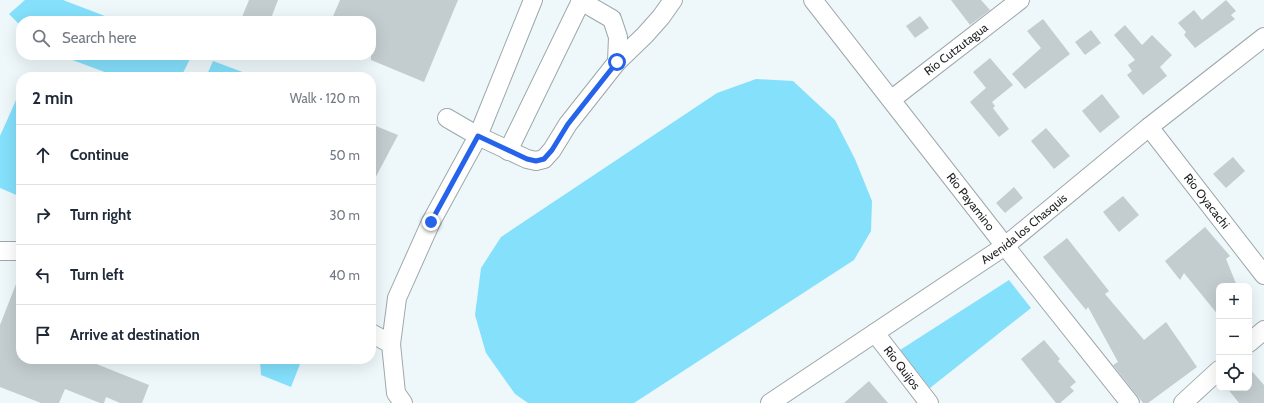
<!DOCTYPE html>
<html lang="en">
<head>
<meta charset="utf-8">
<style>
	body { margin:0; font-family:Cabin,sans-serif; background:#f2f2f3; color:#1f2937 }
	.controls { position:absolute; right:12px; bottom:12px; display:grid; overflow:hidden; border-radius:8px; box-shadow:0 4px 16px #0002 }
	.controls button { width:36px; height:36px; display:grid; place-items:center; padding:0; border:0; border-bottom:1px solid #e0e1e3; background:#fff; color:#1f2937; font:20px sans-serif }
	.stop { position:absolute; width:12px; height:12px; margin:-9px; border:3px solid #2563eb; border-radius:50%; background:#fff }
	.stop.end { background:#2563eb; border-color:#fff; box-shadow:0 1px 4px #0008 }
	.list { margin:0; padding:0; list-style:none }
	h2 { display:flex; justify-content:space-between; align-items:center; height:52px; margin:0; padding:0 16px; font-size:17px }
	h2 small { font-size:13px; font-weight:400; color:#747a83 }
	.list li { display:grid; grid-template-columns:26px 1fr auto; gap:12px; align-items:center; box-sizing:border-box; height:60px; padding:0 16px; border-top:1px solid #e0e1e3 }
	.list b { display:block; font-size:15px; white-space:nowrap }
	.list em { font-size:13px; font-style:normal; color:#747a83 }
	.icon { flex:none; width:22px; height:22px; fill:none; stroke:currentColor; stroke-width:2; stroke-linecap:round; stroke-linejoin:round }
	.map { position:relative; flex:none; width:1264px; height:403px; overflow:hidden }
	.search { position:absolute; background:#fff; box-shadow:0 4px 16px #0002; left:16px; top:16px; width:360px; height:44px; display:flex; align-items:center; gap:10px; box-sizing:border-box; padding:0 14px; border-radius:16px; color:#747a83; font-size:15px }
	.panel { position:absolute; background:#fff; box-shadow:0 4px 16px #0002; left:16px; top:72px; width:360px; height:292px; border-radius:16px }
	.map>svg:first-child { display:block }
	.green { fill:#84e0fb }
	.building { fill:#c3cdd0 }
	.lines { fill:none; stroke-linecap:round; stroke-linejoin:round }
	.minor-casing { stroke:#9ea7aa; stroke-width:20 }
	.minor { stroke:#fff; stroke-width:18 }
	.route { stroke:#2563eb; stroke-width:5 }
	.labels { text-anchor:middle; stroke-width:3; stroke-linejoin:round; paint-order:stroke }
	.street-label { font-size:12px; fill:#232627; stroke:#eef8fb }
</style>
</head>
<body>
<div class="map">
<svg width="1264" height="403" viewBox="0 0 1264 403">
	<rect width="100%" height="100%" fill="#eef8fb"/>
	<!-- green -->
	<g class="green">
		<path d="M25,0H63L118,21H21V26L9,14Z"/>
		<path d="M59,55H192L181,77H118Z"/>
		<path d="M213,61L256,77H206Z"/>
		<path d="M756,79L793,81L835,120L855,159L872,201L871,231L854,260L634,403H528L515,394L486,353L475,315L481,268L501,237L717,93Z"/>
		<path d="M21,89V197L0,188V136Z"/>
		<path d="M1009,280L1031,308L930,388L900,350Z"/>
		<path d="M252,359H302L291,387L261,375L260,362Z"/>
	</g>
	<!-- building -->
	<g class="building">
		<path d="M249,0H278L270,21H251L242,17Z"/>
		<path d="M340,0H458L424,82L371,60V21H331Z"/>
		<path d="M951,0H981L990,10L970,25Z"/>
		<path d="M1226,0L1236,11L1231,15L1235,19L1195,48L1184,35L1186,32L1178,23L1194,10L1202,20Z"/>
		<path d="M920,16L929,28L915,38L906,26Z"/>
		<path d="M1043,19L1070,54L1025,89L1012,74L1041,48L1027,31Z"/>
		<path d="M1125,25L1142,45L1152,35L1172,55L1160,67L1167,76L1143,95L1127,75L1132,71L1128,65L1135,60L1114,35Z"/>
		<path d="M1091,30L1101,43L1085,55L1075,42Z"/>
		<path d="M990,58L1013,85L992,102L995,106L993,108L1009,129L999,137L970,102L986,88L973,72Z"/>
		<path d="M1102,94L1120,117L1100,133L1082,111Z"/>
		<path d="M371,124L398,135L371,186Z"/>
		<path d="M1046,128L1070,156L1054,169L1031,141Z"/>
		<path d="M1233,157L1245,171L1226,188L1213,174Z"/>
		<path d="M1014,187L1023,198L1005,213L996,203Z"/>
		<path d="M1123,196L1139,215L1119,232L1103,212Z"/>
		<path d="M1205,227L1230,256L1226,259L1237,286H1219V316L1184,273L1180,280L1165,261Z"/>
		<path d="M1067,238L1109,291L1105,294L1144,340L1166,322L1197,367L1148,403H1143L1113,365L1118,362L1088,307L1086,310L1043,257Z"/>
		<path d="M20,274L21,359H84L149,385L142,403H120L106,397L104,403H100L65,389L59,403H41L0,387V325Z"/>
		<path d="M1044,340L1060,359L1058,361L1076,382L1070,387L1074,391L1060,403H1056L1021,359Z"/>
		<path d="M1249,368L1264,385V403H1239L1227,388H1249Z"/>
		<path d="M869,381L888,403H844Z"/>
	</g>
	<g class="lines">
		<defs>
			<g id="minor">
				<path id="s1" d="M813,0L1005,246L1130,403"/>
				<path d="M581,1L612,19L618,37L617,62"/>
				<path id="s2" d="M892,99L1020,0"/>
				<path d="M447,118L478,136L527,159L536,161L544,159L552,150L568,124L617,62L645,35L661,17L673,0"/>
				<path id="s3" d="M1149,127L1264,275"/>
				<path d="M508,151L581,1L580,0"/>
				<path d="M0,251H21"/>
				<path d="M371,333L391,344"/>
				<path id="s4" d="M875,333L929,403"/>
				<path d="M1249,343L1264,330"/>
				<path d="M403,403L396,393L391,344L397,298L431,222L478,136L533,0"/>
				<path id="s5" d="M770,403L1005,246L1149,127L1264,37"/>
				<path d="M1183,403L1219,370"/>
			</g>
		</defs>
		<!-- minor casing -->
		<use href="#minor" class="minor-casing"/>
		<!-- minor -->
		<use href="#minor" class="minor"/>
	</g>
	<g class="lines">
		<!-- route -->
		<path class="route" d="M431,222L478,136L527,159L536,161L544,159L552,150L568,124L617,62"/>
	</g>
	<g class="labels">
		<!-- street labels -->
		<g class="street-label">
			<text dy="4" stroke="none"><textPath href="#s2" startOffset="81">Río Cutzutagua</textPath></text>
			<text dy="4" stroke="none"><textPath href="#s3" startOffset="94">Río Oyacachi</textPath></text>
			<text dy="4" stroke="none"><textPath href="#s1" startOffset="256">Río Payamino</textPath></text>
			<text dy="4" stroke="none"><textPath href="#s5" startOffset="308">Avenida los Chasquis</textPath></text>
			<text dy="4" stroke="none"><textPath href="#s4" startOffset="44">Río Quijos</textPath></text>
		</g>
	</g>
</svg>
<div class="controls">
<button>+</button>
<button>−</button>
<button><svg class="icon" aria-label="locate" viewBox="0 0 24 24"><circle cx="12" cy="12" r="6"/><path d="M12 2v4M12 18v4M2 12h4M18 12h4"/></svg></button>
</div>
<div class="stop" style="left:617px;top:62px"></div>
<div class="stop end" style="left:431px;top:222px"></div>
<div class="search"><svg class="icon" aria-label="search" viewBox="0 0 24 24"><circle cx="10" cy="10" r="6"/><path d="M15 15l6 6"/></svg>Search here</div>
<section class="panel">
<h2>2 min<small>Walk · 120 m</small></h2>
<ul class="list">
<li><svg class="icon" aria-label="ahead" viewBox="0 0 24 24"><path d="M12 20V5M6 11l6-6 6 6"/></svg><div><b>Continue</b></div><em>50 m</em></li>
<li><svg class="icon" aria-label="right" viewBox="0 0 24 24"><path d="M7 20v-9h11M14 6l5 5-5 5"/></svg><div><b>Turn right</b></div><em>30 m</em></li>
<li><svg class="icon" aria-label="left" viewBox="0 0 24 24"><path d="M17 20v-9H6M10 6l-5 5 5 5"/></svg><div><b>Turn left</b></div><em>40 m</em></li>
<li><svg class="icon" aria-label="arrive" viewBox="0 0 24 24"><path d="M6 21V4h12l-3 4 3 4H6"/></svg><div><b>Arrive at destination</b></div></li>
</ul>
</section>
</div>
</body>
</html>
